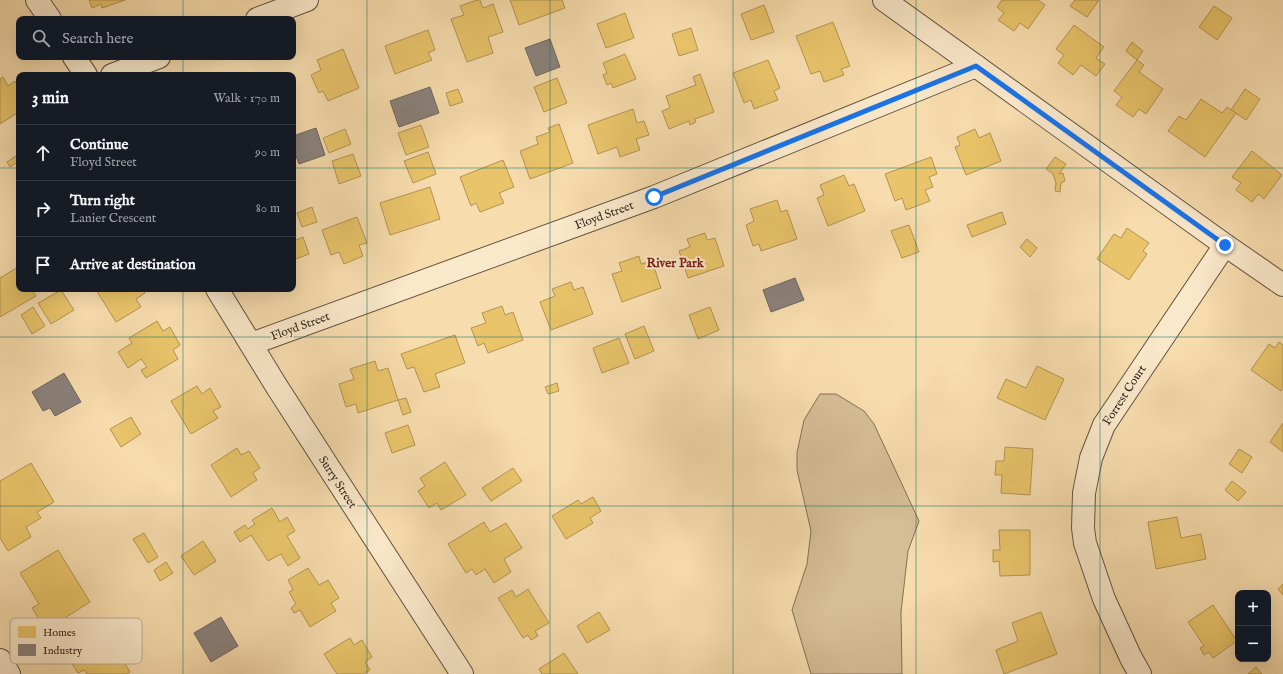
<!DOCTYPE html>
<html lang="en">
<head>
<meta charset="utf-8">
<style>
	body { margin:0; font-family:"IM FELL English",serif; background:#20242c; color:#f1f3f6 }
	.controls { position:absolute; right:12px; bottom:12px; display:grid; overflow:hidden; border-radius:8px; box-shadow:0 4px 16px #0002 }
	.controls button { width:36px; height:36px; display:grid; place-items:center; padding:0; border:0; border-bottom:1px solid #363941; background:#171b24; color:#f1f3f6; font:20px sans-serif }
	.stop { position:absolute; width:12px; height:12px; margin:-9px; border:3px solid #1a73e8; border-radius:50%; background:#fff }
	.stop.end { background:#1a73e8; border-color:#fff; box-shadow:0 1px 4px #0008 }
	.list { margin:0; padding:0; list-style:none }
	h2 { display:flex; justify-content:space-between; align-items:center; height:52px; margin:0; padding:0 16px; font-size:17px }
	h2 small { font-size:13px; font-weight:400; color:#9ea1a6 }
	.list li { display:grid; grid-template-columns:26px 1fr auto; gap:12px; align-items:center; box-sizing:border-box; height:56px; padding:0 16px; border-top:1px solid #363941 }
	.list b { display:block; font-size:15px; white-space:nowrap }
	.list p { margin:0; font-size:13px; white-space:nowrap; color:#9ea1a6 }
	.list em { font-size:13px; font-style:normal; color:#9ea1a6 }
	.icon { flex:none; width:22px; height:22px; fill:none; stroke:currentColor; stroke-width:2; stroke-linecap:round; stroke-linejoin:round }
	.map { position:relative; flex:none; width:1283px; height:674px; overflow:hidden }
	.search { position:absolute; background:#171b24; box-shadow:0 4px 16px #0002; left:16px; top:16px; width:280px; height:44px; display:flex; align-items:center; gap:10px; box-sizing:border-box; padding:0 14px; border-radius:8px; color:#9ea1a6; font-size:15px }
	.panel { position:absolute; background:#171b24; box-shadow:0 4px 16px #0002; left:16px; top:72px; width:280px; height:220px; border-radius:8px }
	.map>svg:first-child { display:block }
	.green { fill:#d5bd95; stroke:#837059 }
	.homes { fill:#e9c46a; stroke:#b29453 }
	.industry { fill:#8a817c; stroke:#6f6560 }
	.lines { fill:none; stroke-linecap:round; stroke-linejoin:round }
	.minor-casing { stroke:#625241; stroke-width:24 }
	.minor { stroke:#fae8ca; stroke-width:22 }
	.route { stroke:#1a73e8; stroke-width:5 }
	.grid { fill:none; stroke:#0f766e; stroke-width:1; stroke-opacity:0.55 }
	.labels { text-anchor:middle; stroke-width:4; stroke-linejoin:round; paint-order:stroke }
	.street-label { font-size:12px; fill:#31241d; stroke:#fae8ca }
	.neighbourhood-label { font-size:13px; font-weight:bold; fill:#7a1f14; stroke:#fae8ca }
	.key { fill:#fae8ca; stroke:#bead96; stroke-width:1 }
	.key-label { font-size:11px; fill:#31241d }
</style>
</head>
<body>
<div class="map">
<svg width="1283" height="674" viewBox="0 0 1283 674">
	<rect width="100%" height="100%" fill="#f7dcad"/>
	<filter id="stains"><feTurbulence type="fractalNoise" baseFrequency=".005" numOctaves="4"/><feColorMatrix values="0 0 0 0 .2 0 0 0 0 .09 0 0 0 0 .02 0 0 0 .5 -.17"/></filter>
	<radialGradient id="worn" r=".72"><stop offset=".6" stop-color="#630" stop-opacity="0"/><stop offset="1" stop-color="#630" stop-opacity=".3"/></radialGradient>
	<!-- green -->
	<path class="green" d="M820,394H836L864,411L874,424L919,521L908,551L901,612L902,674H811L792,610L807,564L811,531L797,470V453L804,420Z"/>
	<!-- homes -->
	<g class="homes">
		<path d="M89,0H125L102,8L101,4L92,8Z"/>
		<path d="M477,0H480L483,8L493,4L503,32L488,37L493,53L467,62L451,19L464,15L460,6Z"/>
		<path d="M510,0H562L565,8L519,25Z"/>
		<path d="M1002,0H1038L1045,5L1028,29L1020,23L1014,31L998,20L1004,13L997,7Z"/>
		<path d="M1075,0H1099L1087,17L1070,6Z"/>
		<path d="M764,5L774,32L751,40L741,14Z"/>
		<path d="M1214,6L1232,18L1217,40L1199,27Z"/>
		<path d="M625,13L634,38L606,48L597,24Z"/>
		<path d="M833,22L850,66L841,69L844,75L824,82L820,71L811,74L796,36Z"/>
		<path d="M1074,25L1104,47L1096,58L1105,64L1096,76L1081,65L1073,75L1058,63L1064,55L1056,49Z"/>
		<path d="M691,28L698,50L679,56L672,34Z"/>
		<path d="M428,30L435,50L428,53L432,60L395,74L385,46Z"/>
		<path d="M1132,42L1143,51L1137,60L1126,51Z"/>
		<path d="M343,49L359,88L328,101L323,91L319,93L311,75L321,70L317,60Z"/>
		<path d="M625,54L636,79L613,88L611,83L607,85L603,75L607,73L603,63Z"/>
		<path d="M768,60L780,88L774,91L778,100L754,109L751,100L744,103L733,73Z"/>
		<path d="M1137,60L1144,65L1139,72L1163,89L1146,114L1139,109L1133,117L1116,105L1122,97L1114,91Z"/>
		<path d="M700,74L714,112L695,119L696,122L690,125L689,121L669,129L662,111L670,108L666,96L696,85L693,77Z"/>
		<path d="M3,77L8,86L15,81L19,88V101L17,102L19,105V112L0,124V79Z"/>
		<path d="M557,78L567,103L544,112L534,87Z"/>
		<path d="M458,89L463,102L450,106L446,93Z"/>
		<path d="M1245,89L1260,99L1246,120L1231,110Z"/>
		<path d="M1201,99L1222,113L1227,107L1236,113L1205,157L1168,131L1179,116L1186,120Z"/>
		<path d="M633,109L637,123L644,121L649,135L636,139L640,150L620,157L617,147L598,154L588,125Z"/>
		<path d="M559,124L573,163L530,179L520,151L538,144L536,137L550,132L548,128Z"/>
		<path d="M421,125L429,147L406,155L398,133Z"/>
		<path d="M345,129L351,144L329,153L323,138Z"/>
		<path d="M975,129L979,138L990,133L1001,161L966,175L955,147L960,145L957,137Z"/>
		<path d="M1252,151L1282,175L1264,199L1258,194L1252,202L1236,190L1241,183L1232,177Z"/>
		<path d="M428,152L436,174L413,183L404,161Z"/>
		<path d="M19,154V167L16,163L10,167L7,162Z"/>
		<path d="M353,154L361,176L339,184L332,161Z"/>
		<path d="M931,157L937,174L929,177L933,187L925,190L930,201L906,210L902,198L895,201L885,174Z"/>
		<path d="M1055,157L1066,164L1059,174L1063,173L1065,181L1061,183L1060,192L1055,191L1056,183L1053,174L1046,169Z"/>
		<path d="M503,160L514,187L499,193L504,203L480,212L476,203L471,206L460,177Z"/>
		<path d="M844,175L849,186L854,184L865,211L828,226L817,198L824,195L820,185Z"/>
		<path d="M430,187L440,219L390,235L380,203Z"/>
		<path d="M777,200L781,212L787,210L797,239L761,251L759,244L753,246L746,225L754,221L750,209Z"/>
		<path d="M312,207L317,222L302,227L297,213Z"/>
		<path d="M1002,212L1006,224L972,237L967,225Z"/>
		<path d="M357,217L367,243L359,245L363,256L344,264L339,252L331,255L322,230Z"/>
		<path d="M909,225L919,252L902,258L891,231Z"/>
		<path d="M1127,228L1149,243L1143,251L1147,254L1129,280L1097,259L1114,234L1121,238Z"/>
		<path d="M293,232L296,240L303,237L309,254L293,260Z"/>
		<path d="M705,233L707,240L715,238L724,266L688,278L679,251L690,247L687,239Z"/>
		<path d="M1027,239L1037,248L1030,257L1020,247Z"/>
		<path d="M639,256L641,264L652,261L661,288L622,302L612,274L622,271L619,263Z"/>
		<path d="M18,267L19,289H31L36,296L0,317V278Z"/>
		<path d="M571,282L574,290L583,287L593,314L551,330L540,302L555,296L552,289Z"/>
		<path d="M97,289H143L145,293L136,299L141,307L116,322L96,290Z"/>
		<path d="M61,290L74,310L51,324L38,303Z"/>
		<path d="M502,306L505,315L513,312L523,340L488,353L484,343L478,346L471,328L486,323L482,313Z"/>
		<path d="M33,307L45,326L32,334L21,315Z"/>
		<path d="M710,307L719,330L698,339L689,315Z"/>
		<path d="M157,321L163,331L170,327L180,345L173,350L178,359L146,378L141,370L147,367L141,359L128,368L118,352L132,343L129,338Z"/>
		<path d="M644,326L654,351L635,359L625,334Z"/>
		<path d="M455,335L465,363L435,374L440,387L424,392L414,367L407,369L401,354Z"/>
		<path d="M619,338L629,363L602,373L593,348Z"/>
		<path d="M1279,342L1283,345V388L1281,391L1251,370L1269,344L1275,348Z"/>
		<path d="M375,361L378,371L388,368L398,400L358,413L356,404L346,407L339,384L354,379L350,369Z"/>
		<path d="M1037,366L1064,379L1045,420L997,398L1006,379L1026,388Z"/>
		<path d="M557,383L559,391L548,394L545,387Z"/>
		<path d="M197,386L202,394L210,388L221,407L213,411L218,418L191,434L171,401Z"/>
		<path d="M406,398L411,412L403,415L398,400Z"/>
		<path d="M131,417L141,434L121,447L110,429Z"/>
		<path d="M1283,423V452L1270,442Z"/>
		<path d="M408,425L415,445L392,453L385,433Z"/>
		<path d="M1005,447L1033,449L1030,495L1001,493L1002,475H995L996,461H1004Z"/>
		<path d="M237,448L241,455L249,451L260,468L253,473L257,480L231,497L211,465Z"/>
		<path d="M1239,449L1252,457L1242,473L1229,464Z"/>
		<path d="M445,462L466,495L441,510L437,503L429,508L418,491L425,486L420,478Z"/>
		<path d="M31,463L54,502L37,512L41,518L26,527L31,537L8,551L0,538V481Z"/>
		<path d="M513,468L522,481L491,501L482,488Z"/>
		<path d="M1232,481L1246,492L1238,501L1225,490Z"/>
		<path d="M593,497L601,511L590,518L593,523L566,539L552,516L578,500L581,504Z"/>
		<path d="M272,508L280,522L287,517L295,531L287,536L300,558L288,566L281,554L268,561L251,535L240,542L234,532L245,525L248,529L255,524L252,520Z"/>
		<path d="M1177,517L1181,538L1201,534L1206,559L1156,569L1148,522Z"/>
		<path d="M484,522L490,532L506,523L522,548L504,559L511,572L494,583L485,569L476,575L472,569L466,573L448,544Z"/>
		<path d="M999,530H1030V575L1000,576L999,561L993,562V550H1000Z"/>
		<path d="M144,533L158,557L148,563L133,539Z"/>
		<path d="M203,541L216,561L194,575L181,556Z"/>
		<path d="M58,550L90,602L46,630L32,608L39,604L20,573Z"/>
		<path d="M166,562L173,573L160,581L154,570Z"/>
		<path d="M308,568L319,585L328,580L339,598L331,603L336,611L310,627L300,610L294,613L291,608L296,604L289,592L293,590L288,580Z"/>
		<path d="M1283,584V595L1278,589Z"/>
		<path d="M528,589L549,623L535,631L538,636L531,640L528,635L523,638L498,598L512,590L516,597Z"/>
		<path d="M1213,605L1237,641L1213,658L1209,652L1204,655L1200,648L1204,646L1188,622Z"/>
		<path d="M599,612L610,630L587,643L577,626Z"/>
		<path d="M1041,612L1057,654L1004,674L996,650L1018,641L1012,623Z"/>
		<path d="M105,635L114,649L122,645L130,658L124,662L130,672L127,674H87L84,670L78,673L68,658Z"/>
		<path d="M350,638L354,645L362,640L372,657L365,662L370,670L364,674H337L324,654Z"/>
		<path d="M564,653L578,674H542L539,669Z"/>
		<path d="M1256,667L1262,674H1248Z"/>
	</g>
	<!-- industry -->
	<g class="industry">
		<path d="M550,39L560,67L536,76L525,48Z"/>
		<path d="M430,87L439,113L399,127L390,101Z"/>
		<path d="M316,128L325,155L299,164L293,148V136Z"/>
		<path d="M795,278L804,300L771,312L763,290Z"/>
		<path d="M64,373L81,402L55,416L50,408L43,411L32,392Z"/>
		<path d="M221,617L238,646L211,662L194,633Z"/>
	</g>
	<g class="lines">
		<defs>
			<g id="minor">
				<path d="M37,0L50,19"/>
				<path d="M884,0L1225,245L1283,285"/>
				<path d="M257,19L307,0"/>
				<path d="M74,57L86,75"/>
				<path d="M112,75L159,57"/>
				<path d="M217,289L277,387L462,674"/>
				<path d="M251,344L654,197L976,66"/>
				<path d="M0,660L9,674"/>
				<path d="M1140,674L1131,658L1104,599L1085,543L1083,528L1084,493L1091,458L1104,425L1225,245"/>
			</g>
		</defs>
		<!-- minor casing -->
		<use href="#minor" class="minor-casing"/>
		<!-- minor -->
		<use href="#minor" class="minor"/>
	</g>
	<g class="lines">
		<!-- route -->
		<path class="route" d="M654,197L976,66L1225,245"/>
	</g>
	<!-- grid -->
	<path class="grid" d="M183,0V19M367,0V674M550,0V674M733,0V674M916,0V674M1100,0V674M183,57V75M0,168H19M293,168H1283M183,289V674M0,337H1283M0,506H1283"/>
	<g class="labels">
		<!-- street labels -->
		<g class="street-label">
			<text transform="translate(604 215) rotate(-20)" y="4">Floyd Street</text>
			<text transform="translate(300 326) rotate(-20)" y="4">Floyd Street</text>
			<text transform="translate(1124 395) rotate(-57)" y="4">Forrest Court</text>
			<text transform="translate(338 482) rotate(57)" y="4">Surry Street</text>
		</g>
		<!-- neighbourhood labels -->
		<g class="neighbourhood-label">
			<text x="675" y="267">River Park</text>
		</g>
	</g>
	<!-- legend -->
	<rect x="10" y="618" width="132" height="46" rx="6" class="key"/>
	<rect x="18" y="626" width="18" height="12" fill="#e9c46a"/>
	<rect x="18" y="644" width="18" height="12" fill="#8a817c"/>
	<g class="key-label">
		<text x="43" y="636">Homes</text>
		<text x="43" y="654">Industry</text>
	</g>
	<rect width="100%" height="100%" filter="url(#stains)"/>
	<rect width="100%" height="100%" fill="url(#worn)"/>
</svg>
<div class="controls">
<button>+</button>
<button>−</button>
</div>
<div class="stop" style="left:654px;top:197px"></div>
<div class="stop end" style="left:1225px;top:245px"></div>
<div class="search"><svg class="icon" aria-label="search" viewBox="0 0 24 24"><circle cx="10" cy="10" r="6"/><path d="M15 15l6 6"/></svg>Search here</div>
<section class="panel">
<h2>3 min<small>Walk · 170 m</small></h2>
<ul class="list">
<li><svg class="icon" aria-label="ahead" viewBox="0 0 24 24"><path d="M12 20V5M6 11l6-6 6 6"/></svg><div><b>Continue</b><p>Floyd Street</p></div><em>90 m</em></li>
<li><svg class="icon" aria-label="right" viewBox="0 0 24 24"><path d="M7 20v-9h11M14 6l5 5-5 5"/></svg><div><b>Turn right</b><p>Lanier Crescent</p></div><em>80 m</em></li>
<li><svg class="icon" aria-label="arrive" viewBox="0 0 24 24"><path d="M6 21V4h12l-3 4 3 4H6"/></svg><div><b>Arrive at destination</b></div></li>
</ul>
</section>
</div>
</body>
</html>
